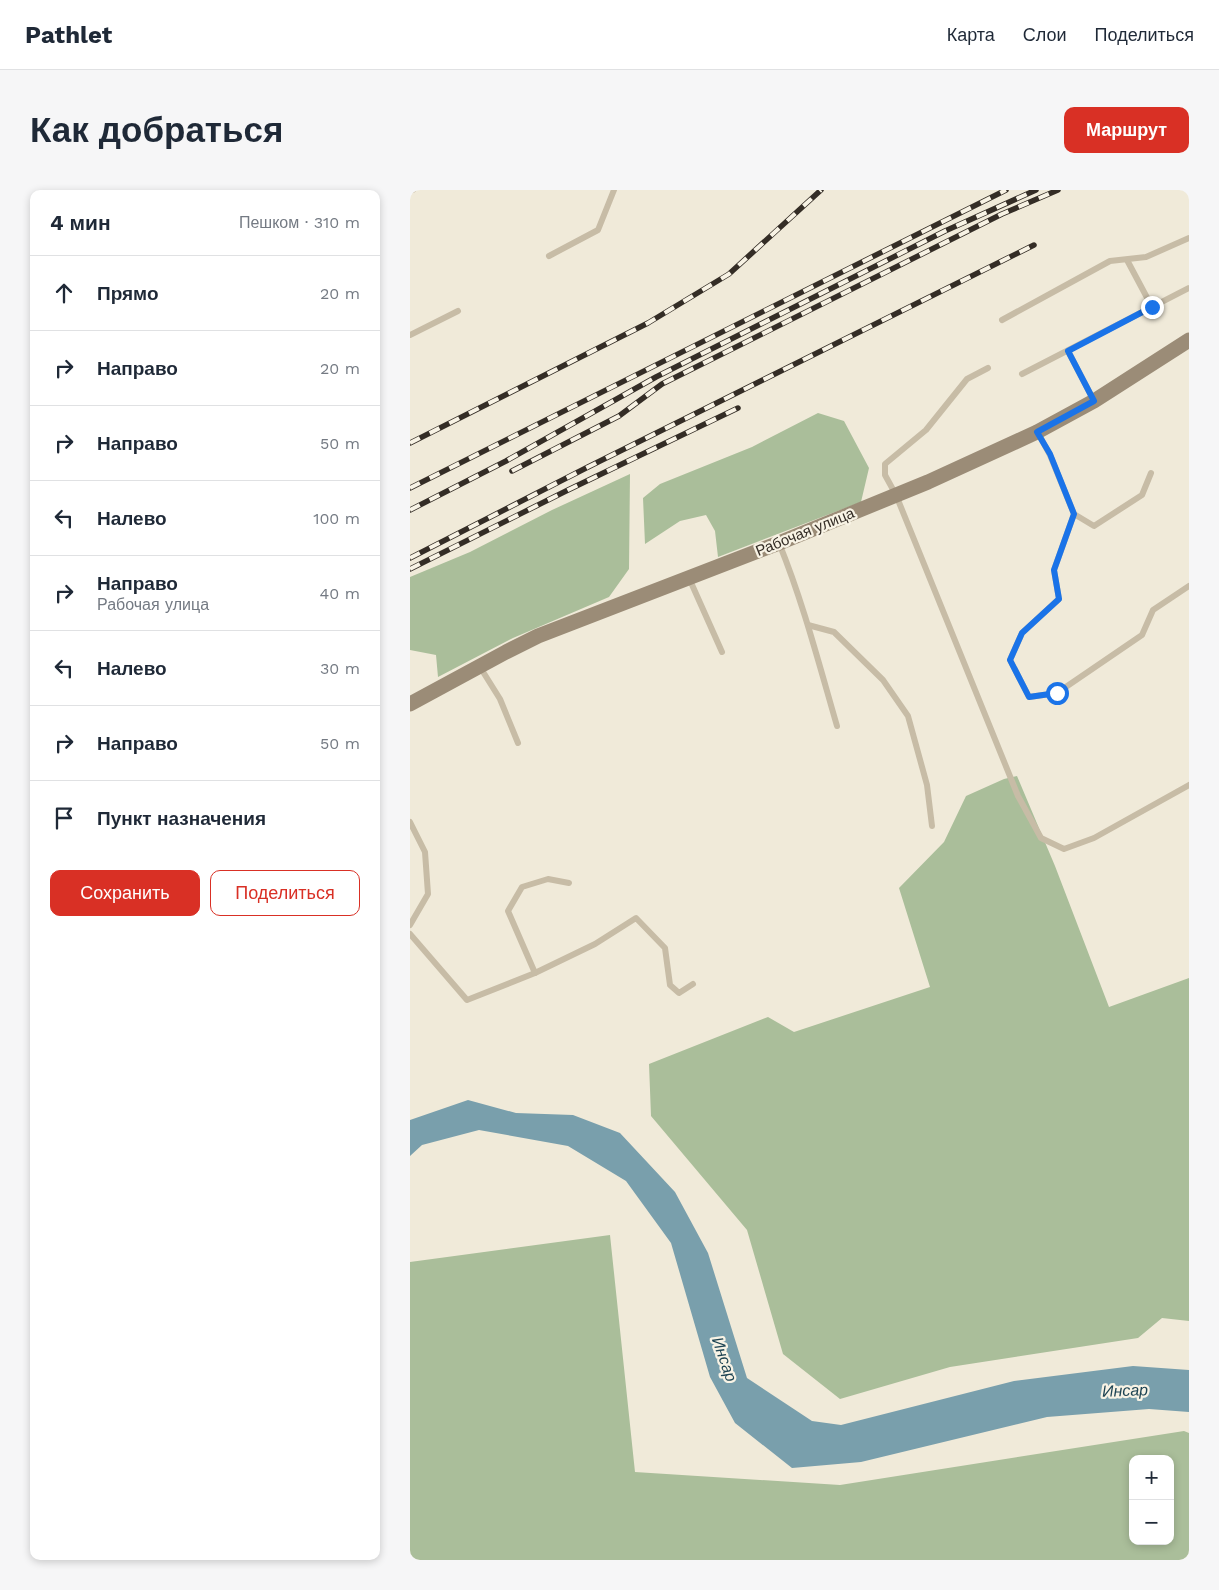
<!DOCTYPE html>
<html lang="ru">
<head>
<meta charset="utf-8">
<style>
	body { margin:0; font-family:"Work Sans",sans-serif; background:#f6f6f7; color:#1f2937 }
	.controls { position:absolute; right:15px; bottom:15px; display:grid; overflow:hidden; border-radius:10px; box-shadow:0 2px 8px #0003 }
	.controls button { width:45px; height:45px; display:grid; place-items:center; padding:0; border:0; border-bottom:1px solid #e0e1e3; background:#fff; color:#1f2937; font:25px sans-serif }
	.stop { position:absolute; width:15px; height:15px; margin:-11px; border:4px solid #1a73e8; border-radius:50%; background:#fff }
	.stop.end { background:#1a73e8; border-color:#fff; box-shadow:0 1px 5px #0008 }
	.list { margin:0; padding:0; list-style:none }
	h2 { display:flex; justify-content:space-between; align-items:center; height:65px; margin:0; padding:0 20px; font-size:21px }
	h2 small { font-size:16px; font-weight:400; color:#747a83 }
	.list li { display:grid; grid-template-columns:32px 1fr auto; gap:15px; align-items:center; box-sizing:border-box; height:75px; padding:0 20px; border-top:1px solid #e0e1e3 }
	.list b { display:block; font-size:19px; white-space:nowrap }
	.list p { margin:0; font-size:16px; white-space:nowrap; color:#747a83 }
	.list em { font-size:16px; font-style:normal; color:#747a83 }
	.actions { display:flex; gap:10px; padding:15px 20px }
	.actions a { flex:1; padding:11px 0; border:1px solid #d93025; border-radius:10px; text-align:center; font-size:18px; color:#d93025 }
	.actions .main { background:#d93025; color:#fff }
	.icon { flex:none; width:28px; height:28px; fill:none; stroke:currentColor; stroke-width:2; stroke-linecap:round; stroke-linejoin:round }
	.map { position:relative; flex:none; width:779px; height:1370px; overflow:hidden; border-radius:10px }
	header { display:flex; align-items:center; gap:30px; box-sizing:border-box; height:70px; padding:0 25px; background:#fff; border-bottom:1px solid #e0e1e3 }
	header strong { font-size:24px }
	nav { display:flex; gap:28px; margin-inline-start:auto; font-size:18px }
	.intro { display:flex; align-items:center; justify-content:space-between; box-sizing:border-box; height:120px; padding:0 30px }
	h1 { margin:0; font-size:35px }
	.button { padding:12px 22px; border-radius:10px; background:#d93025; color:#fff; font-size:18px; font-weight:700 }
	main { display:flex; gap:30px; padding:0 30px }
	aside { flex:1; background:#fff; border-radius:10px; box-shadow:0 2px 8px #0003 }
	.map>svg:first-child { display:block }
	.green { fill:#aabe9a; fill-rule:evenodd }
	.water { fill:#799fac }
	.lines { fill:none; stroke-linecap:round; stroke-linejoin:round }
	.lane { stroke:#c7bca6; stroke-width:6 }
	.secondary { stroke:#9b8c77; stroke-width:15 }
	.rail-casing { stroke:#342d26; stroke-width:5.5 }
	.rail { stroke:#f8f3e5; stroke-width:4; stroke-dasharray:11; stroke-linecap:butt }
	.route { stroke:#1a73e8; stroke-width:6 }
	.labels { text-anchor:middle; stroke-width:4.5; stroke-linejoin:round; paint-order:stroke }
	.street-label { font-size:15px; fill:#342d26; stroke:#f8f3e5 }
	.water-label { font-size:16px; font-style:italic; fill:#1e4453; stroke:#f8f3e5 }
</style>
</head>
<body>
<header>
<strong>Pathlet</strong>
<nav><a>Карта</a><a>Слои</a><a>Поделиться</a></nav>
</header>
<div class="intro"><h1>Как добраться</h1><a class="button">Маршрут</a></div>
<main>
<aside>
<h2>4 мин<small>Пешком · 310 m</small></h2>
<ul class="list">
<li><svg class="icon" aria-label="ahead" viewBox="0 0 24 24"><path d="M12 20V5M6 11l6-6 6 6"/></svg><div><b>Прямо</b></div><em>20 m</em></li>
<li><svg class="icon" aria-label="right" viewBox="0 0 24 24"><path d="M7 20v-9h11M14 6l5 5-5 5"/></svg><div><b>Направо</b></div><em>20 m</em></li>
<li><svg class="icon" aria-label="right" viewBox="0 0 24 24"><path d="M7 20v-9h11M14 6l5 5-5 5"/></svg><div><b>Направо</b></div><em>50 m</em></li>
<li><svg class="icon" aria-label="left" viewBox="0 0 24 24"><path d="M17 20v-9H6M10 6l-5 5 5 5"/></svg><div><b>Налево</b></div><em>100 m</em></li>
<li><svg class="icon" aria-label="right" viewBox="0 0 24 24"><path d="M7 20v-9h11M14 6l5 5-5 5"/></svg><div><b>Направо</b><p>Рабочая улица</p></div><em>40 m</em></li>
<li><svg class="icon" aria-label="left" viewBox="0 0 24 24"><path d="M17 20v-9H6M10 6l-5 5 5 5"/></svg><div><b>Налево</b></div><em>30 m</em></li>
<li><svg class="icon" aria-label="right" viewBox="0 0 24 24"><path d="M7 20v-9h11M14 6l5 5-5 5"/></svg><div><b>Направо</b></div><em>50 m</em></li>
<li><svg class="icon" aria-label="arrive" viewBox="0 0 24 24"><path d="M6 21V4h12l-3 4 3 4H6"/></svg><div><b>Пункт назначения</b></div></li>
</ul>
<div class="actions"><a class="main">Сохранить</a><a>Поделиться</a></div>
</aside>
<div class="map">
<svg width="779" height="1370" viewBox="0 0 779 1370">
	<rect width="100%" height="100%" fill="#f0ead9"/>
	<!-- green -->
	<g class="green">
		<path d="M408,223L434,231L459,278L451,312L308,367L305,341L296,325L270,331L235,354L233,308L250,294L342,257Z"/>
		<path d="M220,284L219,379L199,407L103,448L28,487L26,465L0,460V387L60,362L142,320Z"/>
		<path d="M607,586L645,676L699,817L779,788V1131L752,1128L728,1148L540,1177L430,1209L373,1164L337,1040L241,926L239,874L358,827L384,842L520,797L489,698L534,652L556,606L594,589Z"/>
		<path d="M200,1045L225,1282L430,1295L774,1241L779,1243V1370H0V1072ZM723,1269H760V1351H723Z"/>
	</g>
	<!-- water -->
	<path class="water" d="M58,910L106,923L163,925L210,943L265,1002L298,1063L337,1188L402,1231L431,1235L604,1191L723,1176L779,1180V1222L739,1219L637,1227L451,1272L382,1278L325,1233L300,1187L261,1053L216,991L158,956L69,940L12,955L0,966V930Z"/>
	<g class="lines">
		<!-- lane -->
		<g class="lane">
			<path d="M0,1L3,0"/>
			<path d="M139,66L188,40L204,0"/>
			<path d="M717,70L742,117"/>
			<path d="M592,130L700,71L736,67L779,48"/>
			<path d="M0,145L48,121"/>
			<path d="M658,161L684,211"/>
			<path d="M578,178L557,189L516,240L475,274V285L486,305L608,606L631,648L654,659L684,648L779,595"/>
			<path d="M612,184L779,98"/>
			<path d="M628,243L640,265L664,324L644,380L649,409L612,443L600,470L619,507L647,503L732,445L743,420L779,396"/>
			<path d="M664,324L684,336L732,305L741,283"/>
			<path d="M369,353C393,412 409,474 427,536"/>
			<path d="M279,388L312,462"/>
			<path d="M398,435L424,442L473,490L498,526L517,595L522,636"/>
			<path d="M70,477L90,509L108,553"/>
			<path d="M0,632L15,662L18,704L0,735"/>
			<path d="M0,744L57,810L125,783L185,754L226,728L255,758L260,795L269,803L283,794"/>
			<path d="M125,783L98,721L112,697L138,689L159,693"/>
		</g>
		<!-- secondary -->
		<path class="secondary" d="M0,514L96,462L128,446L369,353L518,292L627,242L684,211L779,150"/>
		<defs>
			<g id="rail">
				<path d="M0,253L238,133L319,84L411,0"/>
				<path d="M102,281L209,226L252,194L592,24L648,0"/>
				<path d="M0,298L596,0"/>
				<path d="M0,320L96,271L246,187L535,41L626,0"/>
				<path d="M0,368L178,277L624,55"/>
				<path d="M0,379L158,300L328,218"/>
			</g>
		</defs>
		<!-- rail casing -->
		<use href="#rail" class="rail-casing"/>
		<!-- rail -->
		<use href="#rail" class="rail"/>
	</g>
	<g class="lines">
		<!-- route -->
		<path class="route" d="M647,503L619,507L600,470L612,443L649,409L644,380L664,324L640,264L627,242L684,211L658,161L742,117"/>
	</g>
	<g class="labels">
		<!-- street labels -->
		<g class="street-label">
			<text transform="translate(395 342) rotate(-22)" y="5">Рабочая улица</text>
		</g>
		<!-- water labels -->
		<g class="water-label">
			<text transform="translate(315 1169) rotate(71)" y="6">Инсар</text>
			<text transform="translate(715 1200) rotate(-2)" y="6">Инсар</text>
		</g>
	</g>
</svg>
<div class="controls">
<button>+</button>
<button>−</button>
</div>
<div class="stop" style="left:647px;top:503px"></div>
<div class="stop end" style="left:742px;top:117px"></div>
</div>
</main>
</body>
</html>
